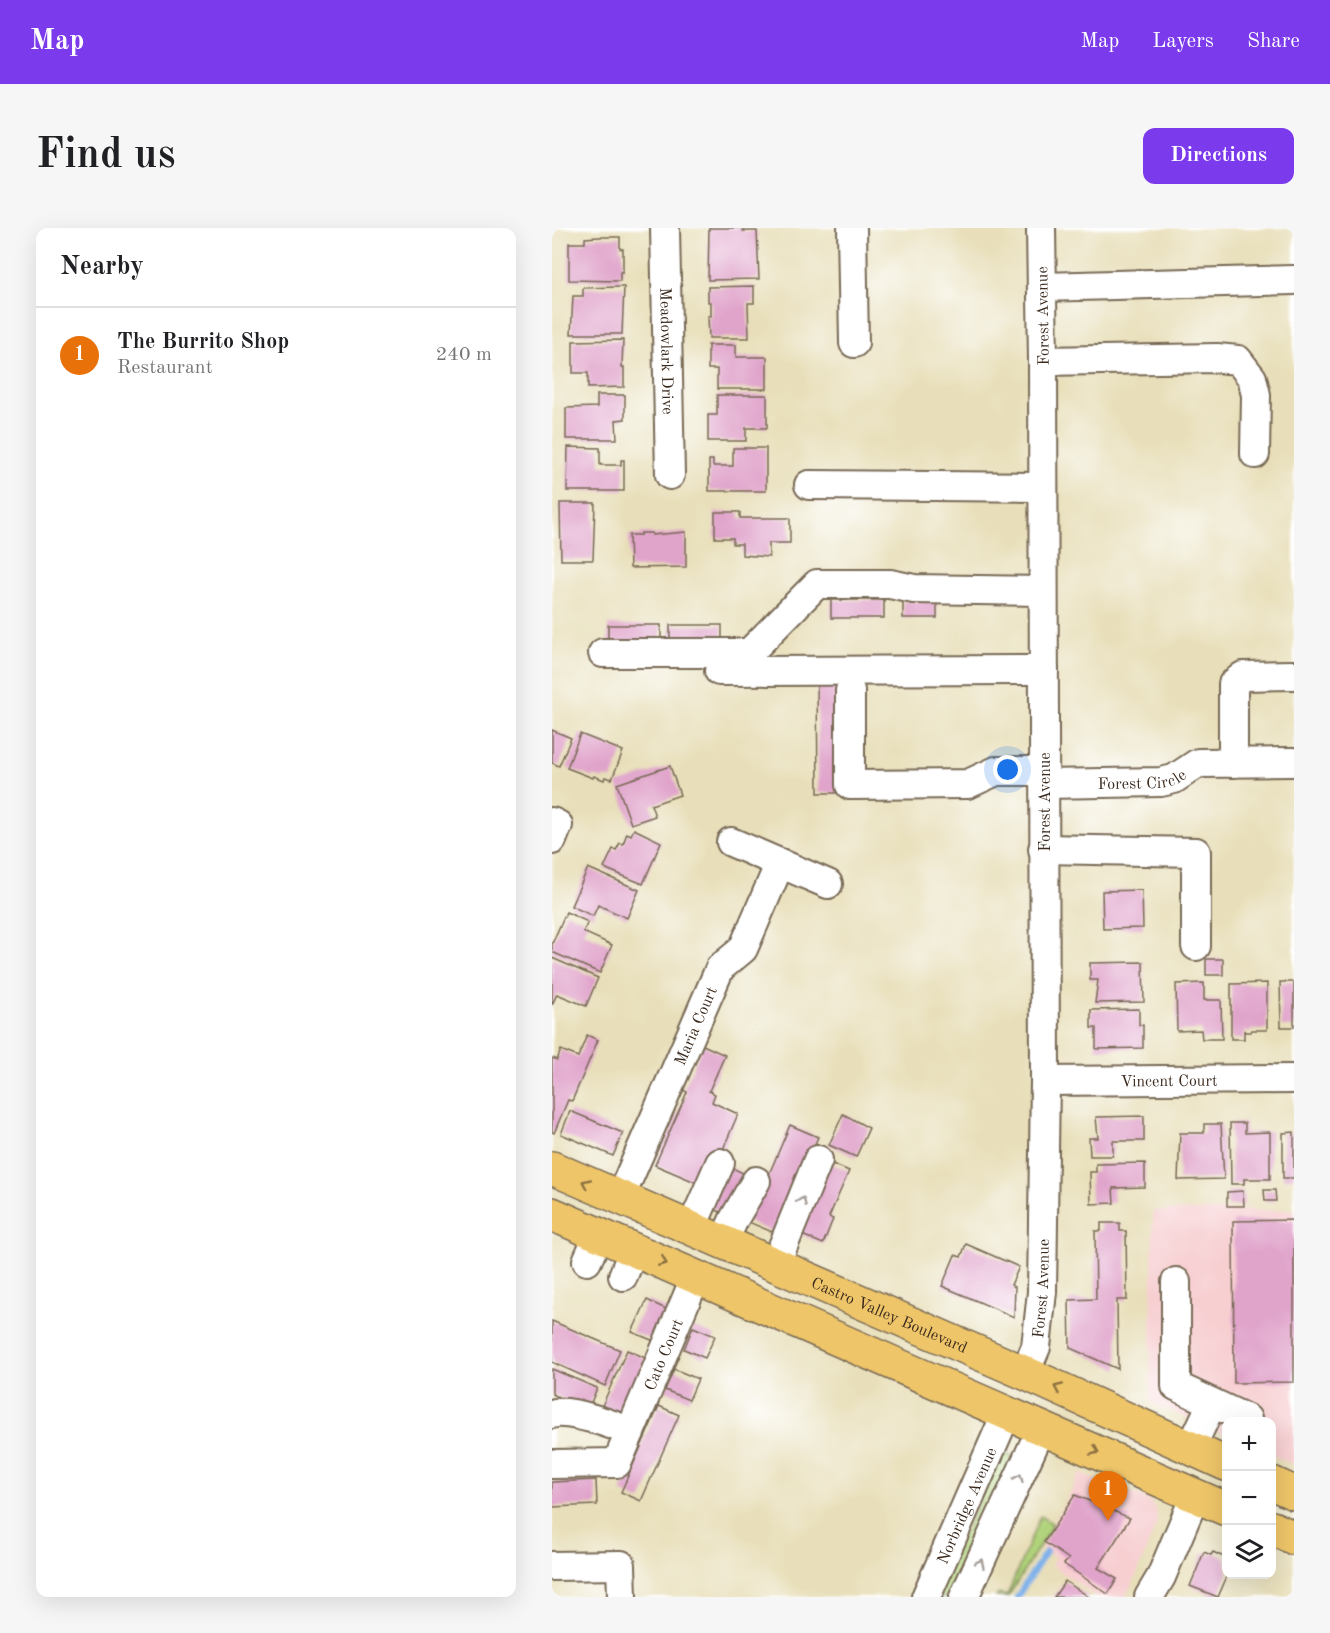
<!DOCTYPE html>
<html lang="en">
<head>
<meta charset="utf-8">
<style>
	body { margin:0; font-family:"Old Standard TT",serif; background:#f6f6f6; color:#202124 }
	.controls { position:absolute; right:18px; bottom:18px; display:grid; overflow:hidden; border-radius:12px; box-shadow:0 6px 24px #0002 }
	.controls button { width:54px; height:54px; display:grid; place-items:center; padding:0; border:0; border-bottom:2px solid #e0e0e0; background:#fff; color:#202124; font:30px sans-serif }
	.you { position:absolute; left:456px; top:542px; width:21px; height:21px; margin:-15px; border:4px solid #fff; border-radius:50%; background:#1a73e8; box-shadow:0 0 0 9px #1a73e833 }
	.badge { display:grid; place-items:center; width:39px; height:39px; border-radius:50%; background:#7c3aed; color:#fff; font-size:20px; font-weight:700 }
	.pin { position:absolute; translate:-50% -50px; filter:drop-shadow(0 2px 3px #0008) }
	.pin::after { content:''; position:absolute; top:32px; width:21px; height:18px; background:inherit; clip-path:polygon(0 0,100% 0,50% 100%) }
	.list { margin:0; padding:0; list-style:none }
	h2 { display:flex; justify-content:space-between; align-items:center; height:78px; margin:0; padding:0 24px; font-size:26px }
	h2 small { font-size:20px; font-weight:400; color:#757577 }
	.list li { display:grid; grid-template-columns:39px 1fr auto; gap:18px; align-items:center; box-sizing:border-box; height:96px; padding:0 24px; border-top:2px solid #e0e0e0 }
	.list b { display:block; font-size:22px; white-space:nowrap }
	.list p { margin:0; font-size:20px; white-space:nowrap; color:#757577 }
	.list em { font-size:20px; font-style:normal; color:#757577 }
	.icon { flex:none; width:33px; height:33px; fill:none; stroke:currentColor; stroke-width:2; stroke-linecap:round; stroke-linejoin:round }
	.map { position:relative; flex:none; width:742px; height:1369px; overflow:hidden; border-radius:12px }
	header { display:flex; align-items:center; gap:36px; box-sizing:border-box; height:84px; padding:0 30px; background:#7c3aed; color:#fff }
	header strong { font-size:28px }
	nav { display:flex; gap:33px; margin-inline-start:auto; font-size:21px }
	.intro { display:flex; align-items:center; justify-content:space-between; box-sizing:border-box; height:144px; padding:0 36px }
	h1 { margin:0; font-size:42px }
	.button { padding:15px 27px; border-radius:12px; background:#7c3aed; color:#fff; font-size:21px; font-weight:700 }
	main { display:flex; gap:36px; padding:0 36px }
	aside { flex:1; background:#fff; border-radius:12px; box-shadow:0 6px 24px #0002 }
	.map>svg:first-child { display:block }
	.built { fill:#f7cfd1 }
	.green { fill:#b1d37c; stroke:#767e4d; stroke-width:1.5 }
	.lines { fill:none; stroke-linecap:round; stroke-linejoin:round }
	.stream { stroke:#7eb1eb; stroke-width:6 }
	.building { fill:#e0a3ca }
	.minor-casing { stroke:#786955; stroke-width:32 }
	.major-casing { stroke:#786955; stroke-width:36 }
	.minor { stroke:#fff; stroke-width:28 }
	.major { stroke:#eec569; stroke-width:33 }
	.oneway { stroke:#8c7040 }
	.oneway2 { stroke:#a79f9a }
	.labels { text-anchor:middle; stroke-width:6; stroke-linejoin:round; paint-order:stroke }
	.street-label { font-size:16px; fill:#3b2a1e; stroke:#fff }
</style>
</head>
<body>
<header>
<strong>Map</strong>
<nav><a>Map</a><a>Layers</a><a>Share</a></nav>
</header>
<div class="intro"><h1>Find us</h1><a class="button">Directions</a></div>
<main>
<aside>
<h2>Nearby<small></small></h2>
<ul class="list">
<li><span class="badge" style="background:#e8710a">1</span><div><b>The Burrito Shop</b><p>Restaurant</p></div><em>240 m</em></li>
</ul>
</aside>
<div class="map">
<svg width="742" height="1369" viewBox="0 0 742 1369">
	<rect width="100%" height="100%" fill="#fff"/>
	<filter id="ink" filterUnits="userSpaceOnUse"><feTurbulence type="fractalNoise" baseFrequency=".0167" numOctaves="2"/><feDisplacementMap in="SourceGraphic" scale="12" xChannelSelector="R" yChannelSelector="G"/><feConvolveMatrix kernelMatrix="1 2 1 2 8 2 1 2 1" color-interpolation-filters="sRGB"/></filter>
	<filter id="wash" filterUnits="userSpaceOnUse"><feTurbulence type="fractalNoise" baseFrequency=".008" numOctaves="4" result="noise"/><feDisplacementMap in="SourceGraphic" scale="24" xChannelSelector="R" yChannelSelector="G"/><feGaussianBlur stdDeviation="1.35" result="paint"/><feColorMatrix in="noise" values="0 0 0 0 0 0 0 0 0 0 0 0 0 0 0 0 0 1.4 0 .05"/><feComposite in="paint" operator="in"/></filter>
	<g filter="url(#wash)">
		<rect width="100%" height="100%" fill="#e8dfba"/>
		<!-- built -->
		<g class="built">
			<path d="M742,982V1237L720,1227V1194H674V1207L598,1174L601,983Z"/>
			<path d="M528,1246L597,1272L604,1281L605,1294L583,1351L573,1369H545L499,1337L504,1330L489,1320Z"/>
		</g>
		<!-- green -->
		<g class="green">
			<path d="M454,1226L461,1229L400,1369H381L447,1232Z"/>
			<path d="M488,1288L501,1296L456,1369H444L447,1366L455,1368Z"/>
		</g>
		<g class="lines">
			<!-- stream -->
			<path class="stream" d="M465,1369L494,1324"/>
		</g>
		<g id="blocks">
			<!-- building -->
			<g class="building">
				<path d="M157,0H191V3H205L207,51L156,52Z"/>
				<path d="M46,9H68V21H71V44H68V53L17,52V15H33V10Z"/>
				<path d="M202,58V75H196L197,110H157L156,88H159V74H156V59Z"/>
				<path d="M67,59H72L70,106H19L21,68H31V60Z"/>
				<path d="M71,112L70,139H72V159L36,160V145H21V113Z"/>
				<path d="M156,117H184V129H215V161H165V141H156Z"/>
				<path d="M45,167H73V191L64,192L65,211H14V180L45,179Z"/>
				<path d="M165,167H215V200H194V213H156V187H165Z"/>
				<path d="M16,219L48,220V237H69V232H72V263H15Z"/>
				<path d="M181,220H214V263H157V232H161V238H181Z"/>
				<path d="M8,275H43L41,332H9Z"/>
				<path d="M163,284H188V290H238V315H217V329L190,327V316H181V310H163Z"/>
				<path d="M134,304V339L78,340L77,307H89V305H100V307Z"/>
				<rect x="279" y="372" width="53" height="18"/>
				<rect x="351" y="373" width="34" height="17"/>
				<rect x="56" y="397" width="53" height="18"/>
				<rect x="118" y="397" width="52" height="18"/>
				<path d="M265,452H287L288,565H266Z"/>
				<path d="M0,502L19,510L7,538L0,535Z"/>
				<path d="M28,506L71,523L60,551L53,549L52,552L42,548L41,550L15,540Z"/>
				<path d="M118,538L128,567L99,577L103,588L79,596L65,556Z"/>
				<path d="M82,601L109,614L91,656L52,640L61,621L64,622L68,615L71,616L75,605L79,607Z"/>
				<path d="M36,640L87,662L75,690L46,677L41,688L19,678Z"/>
				<path d="M590,662L591,700L551,701L550,663Z"/>
				<path d="M14,684L36,694L31,704L60,717L48,745L0,724V716Z"/>
				<path d="M0,730L46,750L34,778L5,766L0,777Z"/>
				<rect x="654" y="731" width="17" height="16"/>
				<path d="M591,734L592,774L543,775L546,752H538V735Z"/>
				<path d="M728,754H742V799H729Z"/>
				<path d="M652,755V772H669L670,811H650L649,802L625,803L624,756Z"/>
				<path d="M715,755V802H700L699,804H693L692,802V811H679V756Z"/>
				<path d="M587,781V797H591V820L544,821V800H539V782Z"/>
				<path d="M35,807L46,812L20,873L16,872L2,905L0,904V832L1,830L5,832L9,822L26,829Z"/>
				<path d="M151,817L173,827L157,863L163,866L160,874L186,886L155,959L103,937L135,864L131,862Z"/>
				<path d="M18,883L71,905L61,928L9,906Z"/>
				<path d="M291,886L317,900L304,929L277,917Z"/>
				<path d="M592,888V913H561V928H538L537,910H546L544,889Z"/>
				<path d="M678,895H693V905L718,904V951H692V956H679Z"/>
				<path d="M652,896H669L672,951L626,952L628,905H652Z"/>
				<path d="M238,897L266,909L225,1006L194,993L209,965Z"/>
				<path d="M742,904V950H731V905Z"/>
				<path d="M271,932L297,943L277,989L281,991L271,1016L241,1003Z"/>
				<path d="M593,935V959L561,960L562,975L539,976L538,944H544V936Z"/>
				<path d="M176,938L191,945L173,986L157,979Z"/>
				<path d="M712,962H723L724,973H713Z"/>
				<path d="M691,963L692,978H675V964Z"/>
				<path d="M742,992V1154L682,1155L681,993Z"/>
				<path d="M549,995H568V1003H574L575,1072H565L566,1141L518,1120L517,1072L544,1071L543,1003H549Z"/>
				<path d="M414,1016L467,1039L459,1057L463,1059L462,1089L390,1058L403,1027L409,1029Z"/>
				<path d="M95,1072L116,1082L102,1113L80,1104Z"/>
				<path d="M0,1093L68,1122L53,1158L0,1134Z"/>
				<path d="M141,1099L163,1108L153,1130L132,1121Z"/>
				<path d="M75,1122L96,1131L71,1189L49,1180Z"/>
				<path d="M0,1141L45,1160L36,1182L0,1166Z"/>
				<path d="M122,1141L146,1151L137,1172L113,1162Z"/>
				<path d="M107,1178L127,1187L89,1273L69,1264Z"/>
				<path d="M44,1252L45,1277L0,1279V1254Z"/>
				<path d="M523,1267L578,1290L546,1340L565,1351L556,1366L512,1336L517,1331L492,1314Z"/>
				<path d="M652,1324L659,1327L661,1324L674,1330L676,1346L666,1369L638,1358Z"/>
				<path d="M513,1353L537,1369H502Z"/>
			</g>
		</g>
	</g>
	<g filter="url(#ink)">
		<use href="#blocks" fill-opacity="0" stroke="#786955" stroke-width="1.5"/>
		<g class="lines">
			<defs>
				<g id="minor">
					<path id="s1" d="M113,0L118,247"/>
					<path d="M300,0L302,115"/>
					<path d="M490,59L742,52"/>
					<path d="M491,133L665,130L686,132L700,150L704,167L703,226"/>
					<path d="M257,257L491,259"/>
					<path d="M51,425H197L265,356H338L362,361L491,363"/>
					<path d="M167,443L492,442"/>
					<path d="M298,463V557L416,556L444,543H492"/>
					<path d="M681,535V456L691,448L742,447"/>
					<path id="s2" d="M492,556L609,554L622,551L646,535L742,534"/>
					<path d="M0,594L6,597L0,612"/>
					<path d="M179,614L276,656"/>
					<path d="M491,621L644,624V718"/>
					<path id="s3" d="M493,853L742,851"/>
					<path id="s4" d="M68,970L168,740L191,721L228,635"/>
					<path d="M139,1001L168,935"/>
					<path d="M171,1015L182,991L204,953"/>
					<path d="M35,1033L47,1006"/>
					<path d="M223,1038L266,932"/>
					<path d="M71,1048L82,1021"/>
					<path d="M624,1054V1158L695,1191L694,1194"/>
					<path id="s5" d="M473,1145L484,1119L490,1064L493,853L491,133L489,0"/>
					<path d="M0,1186C15,1180 63,1197 78,1204"/>
					<path d="M639,1220L660,1175"/>
					<path id="s6" d="M0,1236L65,1235L144,1048"/>
					<path d="M0,1338L69,1337L70,1369"/>
					<path id="s7" d="M374,1369L455,1184"/>
					<path d="M412,1369L490,1199"/>
					<path d="M597,1369L609,1349L643,1268"/>
				</g>
				<g id="major">
					<path id="s8" d="M0,940L473,1145L674,1236"/>
					<path d="M0,986L674,1281"/>
					<path d="M720,1255L742,1265"/>
					<path d="M720,1300L742,1310"/>
				</g>
			</defs>
			<!-- minor casing -->
			<use href="#minor" class="minor-casing"/>
			<!-- major casing -->
			<use href="#major" class="major-casing"/>
			<!-- minor -->
			<use href="#minor" class="minor"/>
			<!-- major -->
			<use href="#major" class="major"/>
		</g>
		<!-- one-way arrows -->
		<defs><path id="oneway-chevron" d="M-2-3.5L2.5 0L-2 3.5" fill="none" stroke-width="1.6" stroke-linecap="round" stroke-linejoin="round" transform="scale(1.5)"/></defs>
		<g class="oneway">
			<use href="#oneway-chevron" transform="translate(34 955) rotate(-156)"/>
			<use href="#oneway-chevron" transform="translate(111 1034) rotate(23)"/>
			<use href="#oneway-chevron" transform="translate(506 1160) rotate(-156)"/>
			<use href="#oneway-chevron" transform="translate(543 1223) rotate(24)"/>
		</g>
		<g class="oneway2">
			<use href="#oneway-chevron" transform="translate(250 973) rotate(-68)"/>
			<use href="#oneway-chevron" transform="translate(467 1250) rotate(-66)"/>
			<use href="#oneway-chevron" transform="translate(428 1335) rotate(-65)"/>
		</g>
	</g>
	<g class="labels">
		<!-- street labels -->
		<g class="street-label">
			<text transform="translate(490 88) rotate(-91)" y="6">Forest Avenue</text>
			<text dy="6" stroke="none"><textPath href="#s1" startOffset="123">Meadowlark Drive</textPath></text>
			<text dy="6" stroke="none"><textPath href="#s2" startOffset="98">Forest Circle</textPath></text>
			<text transform="translate(492 574) rotate(-90)" y="6">Forest Avenue</text>
			<text dy="6" stroke="none"><textPath href="#s4" startOffset="188">Maria Court</textPath></text>
			<text dy="6" stroke="none"><textPath href="#s3" startOffset="124">Vincent Court</textPath></text>
			<text dy="6" stroke="none"><textPath href="#s5" startOffset="87">Forest Avenue</textPath></text>
			<text dy="6" stroke="none"><textPath href="#s8" startOffset="368">Castro Valley Boulevard</textPath></text>
			<text dy="6" stroke="none"><textPath href="#s6" startOffset="183">Cato Court</textPath></text>
			<text dy="6" stroke="none"><textPath href="#s7" startOffset="100">Norbridge Avenue</textPath></text>
		</g>
	</g>
</svg>
<div class="controls">
<button>+</button>
<button>−</button>
<button><svg class="icon" aria-label="layers" viewBox="0 0 24 24"><path d="M12 4l9 5-9 5-9-5zM3 14l9 5 9-5"/></svg></button>
</div>
<div class="you"></div>
<div class="pin badge" style="left:556px;top:1293px;background:#e8710a">1</div>
</div>
</main>
</body>
</html>
